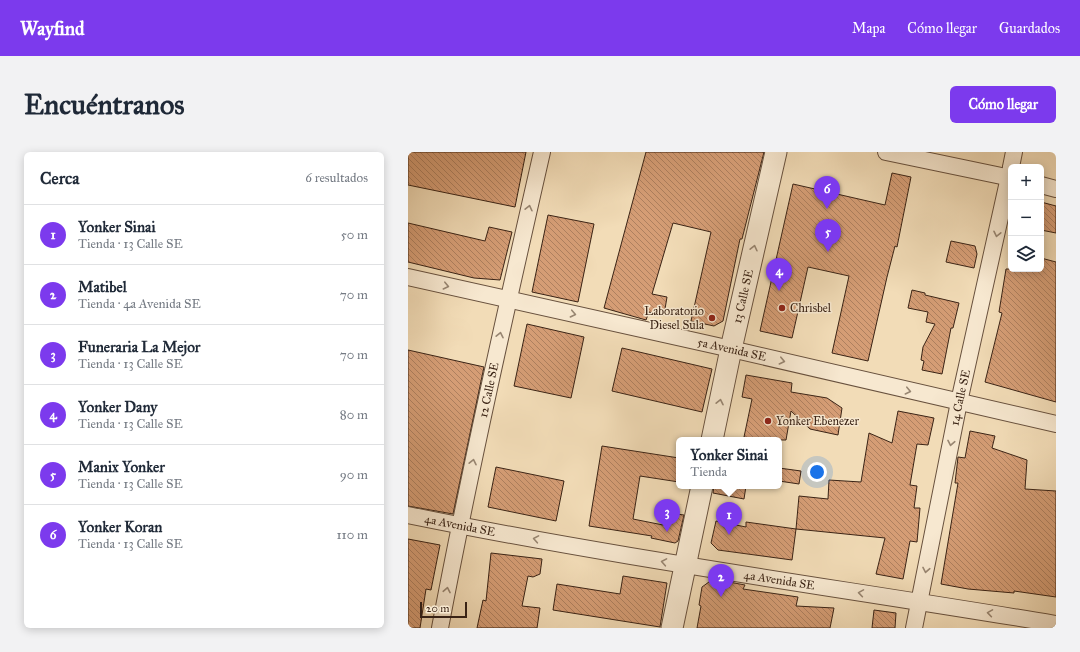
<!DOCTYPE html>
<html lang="es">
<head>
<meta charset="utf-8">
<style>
	body { margin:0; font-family:"IM FELL Great Primer",serif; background:#f2f2f3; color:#1f2937 }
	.controls { position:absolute; right:12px; top:12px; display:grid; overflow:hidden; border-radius:6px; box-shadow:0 2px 10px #0003 }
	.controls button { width:36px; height:36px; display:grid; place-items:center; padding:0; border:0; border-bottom:1px solid #e0e1e3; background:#fff; color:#1f2937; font:20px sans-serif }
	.scale { position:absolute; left:12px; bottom:10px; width:47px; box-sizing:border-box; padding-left:4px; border:2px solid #3a2315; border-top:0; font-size:11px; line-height:14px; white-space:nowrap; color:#3a2315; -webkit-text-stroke:3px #f7e8d0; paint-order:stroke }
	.you { position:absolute; left:409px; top:320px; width:14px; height:14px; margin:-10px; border:3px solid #fff; border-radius:50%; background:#1a73e8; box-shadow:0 0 0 6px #1a73e833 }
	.badge { display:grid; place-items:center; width:26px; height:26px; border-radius:50%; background:#7c3aed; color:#fff; font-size:13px; font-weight:700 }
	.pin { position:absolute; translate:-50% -33px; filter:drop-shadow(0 1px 2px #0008) }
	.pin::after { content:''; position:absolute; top:21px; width:14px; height:12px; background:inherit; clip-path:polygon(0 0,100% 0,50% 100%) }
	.popup { position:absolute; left:268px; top:285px; width:106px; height:52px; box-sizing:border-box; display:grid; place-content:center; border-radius:6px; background:#fff; filter:drop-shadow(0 1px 3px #0005); font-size:13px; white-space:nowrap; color:#747a83 }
	.popup b { font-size:15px; color:#1f2937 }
	.popup::after { content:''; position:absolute; left:50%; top:100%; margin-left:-8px; border:8px solid transparent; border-top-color:#fff }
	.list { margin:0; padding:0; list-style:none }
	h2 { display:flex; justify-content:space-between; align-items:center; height:52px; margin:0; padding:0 16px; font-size:17px }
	h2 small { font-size:13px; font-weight:400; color:#747a83 }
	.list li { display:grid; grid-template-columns:26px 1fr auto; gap:12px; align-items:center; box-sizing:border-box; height:60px; padding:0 16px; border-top:1px solid #e0e1e3 }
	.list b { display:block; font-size:15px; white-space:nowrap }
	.list p { margin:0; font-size:13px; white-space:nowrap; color:#747a83 }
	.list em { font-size:13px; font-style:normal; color:#747a83 }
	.icon { flex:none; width:22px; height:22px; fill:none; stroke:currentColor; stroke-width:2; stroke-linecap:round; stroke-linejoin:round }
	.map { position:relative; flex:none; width:648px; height:476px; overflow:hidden; border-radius:6px }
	header { display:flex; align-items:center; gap:24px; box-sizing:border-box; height:56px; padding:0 20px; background:#7c3aed; color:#fff }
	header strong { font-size:19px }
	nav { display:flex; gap:22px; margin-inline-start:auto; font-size:14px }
	.intro { display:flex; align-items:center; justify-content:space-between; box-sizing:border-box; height:96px; padding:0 24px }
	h1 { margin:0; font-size:28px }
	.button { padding:10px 18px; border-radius:6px; background:#7c3aed; color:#fff; font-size:14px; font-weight:700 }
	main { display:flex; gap:24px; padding:0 24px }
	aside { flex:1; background:#fff; border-radius:6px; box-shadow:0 2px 10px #0003 }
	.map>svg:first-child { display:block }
	.building { fill:url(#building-back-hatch); stroke:#3a2315 }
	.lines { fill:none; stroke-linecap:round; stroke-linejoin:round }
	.minor-casing { stroke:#68513e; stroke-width:18 }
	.tertiary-casing { stroke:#68513e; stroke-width:23 }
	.minor { stroke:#f7e8d0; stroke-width:16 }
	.tertiary { stroke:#f7e8d0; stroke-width:21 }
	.oneway { stroke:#988672 }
	.poi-dot { fill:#8f2418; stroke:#f7e8d0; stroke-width:1.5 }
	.labels { text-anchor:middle; stroke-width:3; stroke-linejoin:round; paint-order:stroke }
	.street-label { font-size:12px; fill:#3a2315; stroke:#f7e8d0 }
	.poi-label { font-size:12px; fill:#3a2315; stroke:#f7e8d0; text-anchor:start }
</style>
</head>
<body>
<header>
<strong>Wayfind</strong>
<nav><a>Mapa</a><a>Cómo llegar</a><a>Guardados</a></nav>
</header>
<div class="intro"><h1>Encuéntranos</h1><a class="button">Cómo llegar</a></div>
<main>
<aside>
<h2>Cerca<small>6 resultados</small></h2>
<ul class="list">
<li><span class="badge">1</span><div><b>Yonker Sinai</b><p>Tienda · 13 Calle SE</p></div><em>50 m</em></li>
<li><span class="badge">2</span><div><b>Matibel</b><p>Tienda · 4a Avenida SE</p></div><em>70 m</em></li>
<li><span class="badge">3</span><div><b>Funeraria La Mejor</b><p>Tienda · 13 Calle SE</p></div><em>70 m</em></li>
<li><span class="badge">4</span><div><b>Yonker Dany</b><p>Tienda · 13 Calle SE</p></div><em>80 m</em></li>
<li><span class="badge">5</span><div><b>Manix Yonker</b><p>Tienda · 13 Calle SE</p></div><em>90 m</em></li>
<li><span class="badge">6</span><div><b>Yonker Koran</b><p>Tienda · 13 Calle SE</p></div><em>110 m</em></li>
</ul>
</aside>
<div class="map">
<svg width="648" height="476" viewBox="0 0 648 476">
	<defs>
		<pattern id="building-back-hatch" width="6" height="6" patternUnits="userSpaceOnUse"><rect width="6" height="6" fill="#d59d75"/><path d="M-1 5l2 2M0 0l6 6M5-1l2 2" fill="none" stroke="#ae805f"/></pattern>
	</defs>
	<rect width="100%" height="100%" fill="#f2dcb7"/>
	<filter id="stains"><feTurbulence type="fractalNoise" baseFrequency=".005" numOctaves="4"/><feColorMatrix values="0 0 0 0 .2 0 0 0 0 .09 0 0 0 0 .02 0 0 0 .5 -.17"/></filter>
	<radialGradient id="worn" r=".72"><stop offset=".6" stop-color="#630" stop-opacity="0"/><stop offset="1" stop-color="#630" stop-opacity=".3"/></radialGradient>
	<!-- building -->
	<g class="building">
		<path d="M0,0H118L107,55L0,33Z"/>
		<path d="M238,0H356L334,87H332L315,169L306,174L283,169L303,80L265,71L244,142L259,145L256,163L241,160L238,168L196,156Z"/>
		<path d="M484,21L503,25L489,95L487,94L479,125L460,209L424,201L441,124L400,115L384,186L352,179L385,32L477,53Z"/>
		<path d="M633,50L648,54V81L633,78Z"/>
		<path d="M140,63L186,72L170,150L124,140Z"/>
		<path d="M0,71L77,89L81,75L104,80L92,128L66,126L0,110Z"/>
		<path d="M543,89L567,94L569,102L566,116L538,110Z"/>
		<path d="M633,106L648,110V250L577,230L594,161L591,160L598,117H633Z"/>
		<path d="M504,138L517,141V143L551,151L545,176H543L534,222L514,218L516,209L513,208L515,195L527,172L518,170L520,160L500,156Z"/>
		<path d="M119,172L176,185L163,246L106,234Z"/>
		<path d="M214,196L304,217L294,260L204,239Z"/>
		<path d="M0,198L76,215L45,362L0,354Z"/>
		<path d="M338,223L384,231L383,240L419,246L434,256L430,283L402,277L383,259L378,288H349L336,285L344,247L334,245Z"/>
		<path d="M490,259L526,266L520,293L509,292L502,333L509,334L506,356H512L509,390L502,389L495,427L468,422L477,386L388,377L391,344L420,347L421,328L453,330L461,281L484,291Z"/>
		<path d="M562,279L587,284L584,296L619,308L617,337L648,339V445L606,439V441L560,437L533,432L550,331H547L550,305L557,306Z"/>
		<path d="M194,294L271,306V330L232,324L225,367L260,374L262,361L276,363L270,389L267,391L243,386L244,384L181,374Z"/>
		<path d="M88,315L156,329L148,369L80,355Z"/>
		<path d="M371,316L393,319L391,332L371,329Z"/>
		<path d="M306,334H338L336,347L305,341Z"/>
		<path d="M308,369L338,375V370L388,377L384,408L310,398L303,391Z"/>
		<path d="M0,387L32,393L23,438L18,437L12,476H0Z"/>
		<path d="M83,401L134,407L132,422L125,425L120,424L114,454L132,456L129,476H69L75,448L78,449Z"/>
		<path d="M215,424L259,431L252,475L145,458L149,432L212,442Z"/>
		<path d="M305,427L337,433L335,437L390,445L388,454L426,456L422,476H289L293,454L291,453L294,435Z"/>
		<path d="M466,458L488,461L487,476H464Z"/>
	</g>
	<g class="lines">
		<defs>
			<g id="minor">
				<path d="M478,0L603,26"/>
				<path d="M603,15L606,0"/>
				<path d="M633,33L648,37"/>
				<path id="s1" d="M0,125L323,197L648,272"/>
				<path id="s2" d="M0,363C215,407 432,436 648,472"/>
				<path id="s3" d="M32,476C62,317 98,158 134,0"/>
				<path id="s4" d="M506,476L551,250L603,16"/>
			</g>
			<g id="tertiary">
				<path id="s5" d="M304,288L323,197L368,0"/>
				<path d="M264,476L294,334"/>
			</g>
		</defs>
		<!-- minor casing -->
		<use href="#minor" class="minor-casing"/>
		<!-- tertiary casing -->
		<use href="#tertiary" class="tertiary-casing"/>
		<!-- minor -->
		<use href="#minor" class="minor"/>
		<!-- tertiary -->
		<use href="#tertiary" class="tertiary"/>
	</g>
	<!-- one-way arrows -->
	<defs><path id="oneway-chevron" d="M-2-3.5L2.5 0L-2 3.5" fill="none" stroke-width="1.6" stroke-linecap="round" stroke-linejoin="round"/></defs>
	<g class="oneway">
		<use href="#oneway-chevron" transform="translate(121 56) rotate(-77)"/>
		<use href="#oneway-chevron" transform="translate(589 82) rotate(102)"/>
		<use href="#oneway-chevron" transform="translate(346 96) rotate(-77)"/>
		<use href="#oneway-chevron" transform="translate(38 134) rotate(13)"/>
		<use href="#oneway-chevron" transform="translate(165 162) rotate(12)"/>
		<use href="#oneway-chevron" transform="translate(92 183) rotate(-78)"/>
		<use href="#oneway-chevron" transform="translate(374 209) rotate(13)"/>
		<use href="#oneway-chevron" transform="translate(500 239) rotate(13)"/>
		<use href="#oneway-chevron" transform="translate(312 250) rotate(-78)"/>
		<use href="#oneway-chevron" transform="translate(543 291) rotate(101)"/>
		<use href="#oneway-chevron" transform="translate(65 310) rotate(-78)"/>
		<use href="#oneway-chevron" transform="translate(128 387) rotate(-170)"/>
		<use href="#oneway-chevron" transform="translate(256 410) rotate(-170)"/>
		<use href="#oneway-chevron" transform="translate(518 418) rotate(101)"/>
		<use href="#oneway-chevron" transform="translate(39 438) rotate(-79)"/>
		<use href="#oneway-chevron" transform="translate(453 441) rotate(-171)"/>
		<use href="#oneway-chevron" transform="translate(582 461) rotate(-171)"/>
	</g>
	<!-- markers -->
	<g class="poi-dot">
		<circle cx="374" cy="156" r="4"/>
		<circle cx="304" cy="166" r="4"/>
		<circle cx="360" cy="269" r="4"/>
	</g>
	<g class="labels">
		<!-- street labels -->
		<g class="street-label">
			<text dy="4" stroke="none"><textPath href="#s5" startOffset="147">13 Calle SE</textPath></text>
			<text dy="4" stroke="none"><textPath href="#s1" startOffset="332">5a Avenida SE</textPath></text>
			<text dy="4" stroke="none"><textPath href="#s3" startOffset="243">12 Calle SE</textPath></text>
			<text dy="4" stroke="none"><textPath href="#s4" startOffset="235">14 Calle SE</textPath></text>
			<text dy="4" stroke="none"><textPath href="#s2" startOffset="53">4a Avenida SE</textPath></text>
			<text dy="4" stroke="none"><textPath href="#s2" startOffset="377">4a Avenida SE</textPath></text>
		</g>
		<!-- poi labels -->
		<g class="poi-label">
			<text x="382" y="160">Chrisbel</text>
			<text x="296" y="163" text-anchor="end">Laboratorio<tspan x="296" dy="14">Diesel Sula</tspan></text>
			<text x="368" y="273">Yonker Ebenezer</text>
		</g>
	</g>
	<rect width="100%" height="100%" filter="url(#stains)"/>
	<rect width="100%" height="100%" fill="url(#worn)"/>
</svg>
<div class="controls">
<button>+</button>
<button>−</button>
<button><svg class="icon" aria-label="layers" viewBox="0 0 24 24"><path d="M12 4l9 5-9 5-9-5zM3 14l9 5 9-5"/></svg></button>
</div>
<div class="scale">20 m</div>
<div class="you"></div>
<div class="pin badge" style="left:321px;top:383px">1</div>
<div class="popup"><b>Yonker Sinai</b>Tienda</div>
<div class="pin badge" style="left:313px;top:445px">2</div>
<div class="pin badge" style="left:259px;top:380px">3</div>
<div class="pin badge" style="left:371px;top:139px">4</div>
<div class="pin badge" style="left:420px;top:100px">5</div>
<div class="pin badge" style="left:419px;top:57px">6</div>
</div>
</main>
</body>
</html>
